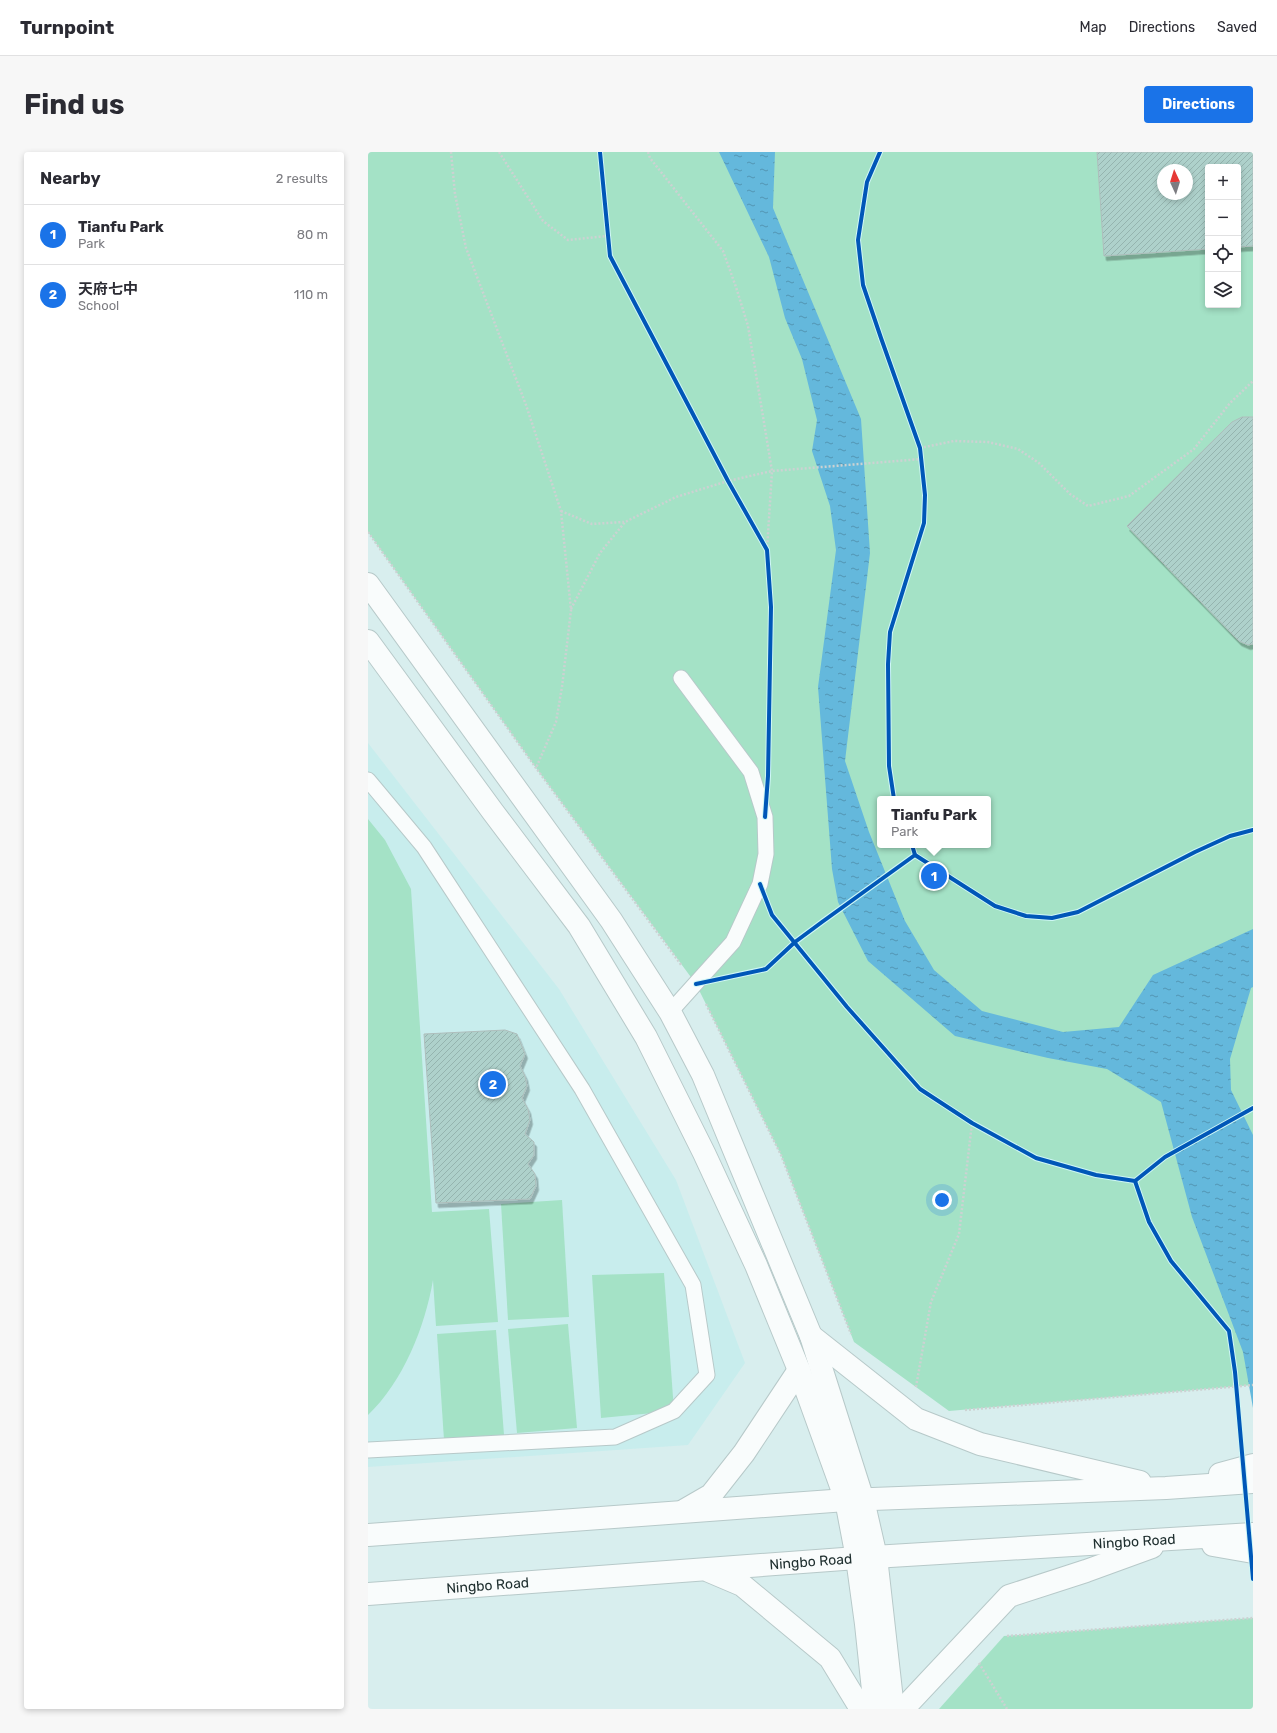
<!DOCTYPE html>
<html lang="en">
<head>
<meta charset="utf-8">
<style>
	body { margin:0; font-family:Rubik,"Noto Sans SC",sans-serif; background:#f7f7f7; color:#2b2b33 }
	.controls { position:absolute; right:12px; top:12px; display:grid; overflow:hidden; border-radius:4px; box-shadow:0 2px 6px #0003 }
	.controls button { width:36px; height:36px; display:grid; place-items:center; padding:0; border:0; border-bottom:1px solid #e1e1e2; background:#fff; color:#2b2b33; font:20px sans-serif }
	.compass { position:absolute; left:789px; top:12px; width:36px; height:36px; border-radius:50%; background:#fff; box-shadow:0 2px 6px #0003; rotate:356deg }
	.you { position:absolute; left:574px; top:1048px; width:14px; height:14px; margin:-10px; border:3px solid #fff; border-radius:50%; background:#1a73e8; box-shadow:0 0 0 6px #1a73e833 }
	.badge { display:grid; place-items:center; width:26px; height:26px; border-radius:50%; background:#1a73e8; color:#fff; font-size:13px; font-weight:700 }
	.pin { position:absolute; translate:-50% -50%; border:2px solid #fff; box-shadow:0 1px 4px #0006 }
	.popup { position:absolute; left:509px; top:644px; width:114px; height:52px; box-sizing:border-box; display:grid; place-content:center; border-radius:4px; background:#fff; filter:drop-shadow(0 1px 3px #0005); font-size:13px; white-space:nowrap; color:#7c7c81 }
	.popup b { font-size:15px; color:#2b2b33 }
	.popup::after { content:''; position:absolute; left:50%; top:100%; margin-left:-8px; border:8px solid transparent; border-top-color:#fff }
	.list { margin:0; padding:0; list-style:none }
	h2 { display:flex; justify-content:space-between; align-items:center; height:52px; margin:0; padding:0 16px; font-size:17px }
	h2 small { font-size:13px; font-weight:400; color:#7c7c81 }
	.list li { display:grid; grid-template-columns:26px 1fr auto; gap:12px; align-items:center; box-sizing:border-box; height:60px; padding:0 16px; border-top:1px solid #e1e1e2 }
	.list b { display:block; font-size:15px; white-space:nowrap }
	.list p { margin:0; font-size:13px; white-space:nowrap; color:#7c7c81 }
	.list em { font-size:13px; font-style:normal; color:#7c7c81 }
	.icon { flex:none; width:22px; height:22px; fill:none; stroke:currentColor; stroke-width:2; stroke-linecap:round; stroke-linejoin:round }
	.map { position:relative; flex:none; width:885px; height:1557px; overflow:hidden; border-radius:4px }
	header { display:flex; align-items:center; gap:24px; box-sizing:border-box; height:56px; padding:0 20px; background:#fff; border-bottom:1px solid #e1e1e2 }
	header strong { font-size:19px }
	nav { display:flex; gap:22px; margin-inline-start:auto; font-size:14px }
	.intro { display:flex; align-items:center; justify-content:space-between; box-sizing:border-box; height:96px; padding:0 24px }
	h1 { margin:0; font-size:28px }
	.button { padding:10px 18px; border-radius:4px; background:#1a73e8; color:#fff; font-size:14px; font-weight:700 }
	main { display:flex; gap:24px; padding:0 24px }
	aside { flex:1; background:#fff; border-radius:4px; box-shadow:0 2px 6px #0003 }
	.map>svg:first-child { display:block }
	.built { fill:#c8eded }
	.park { fill:#a4e2c6; fill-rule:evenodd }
	.water { fill:url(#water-ripples) }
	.building { fill:url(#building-hatch); stroke:#aebebc; fill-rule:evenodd; filter:url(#shadow) }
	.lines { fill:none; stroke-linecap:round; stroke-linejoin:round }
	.lane-casing { stroke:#b7c9c9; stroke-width:17 }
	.secondary-casing { stroke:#b7c9c9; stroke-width:24 }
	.path { stroke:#ccd2d2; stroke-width:2.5; stroke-dasharray:2 2; stroke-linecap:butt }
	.lane { stroke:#f9fcfc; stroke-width:15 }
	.secondary { stroke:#f9fcfc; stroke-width:22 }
	.cycleway-casing { stroke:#cff7f7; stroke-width:6 }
	.cycleway { stroke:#0057b8; stroke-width:4 }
	.labels { text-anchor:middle; stroke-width:3; stroke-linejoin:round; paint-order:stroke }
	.street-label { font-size:14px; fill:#203030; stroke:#cff7f7 }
</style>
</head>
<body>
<header>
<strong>Turnpoint</strong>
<nav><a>Map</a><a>Directions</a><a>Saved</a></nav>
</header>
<div class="intro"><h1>Find us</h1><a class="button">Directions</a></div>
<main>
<aside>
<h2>Nearby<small>2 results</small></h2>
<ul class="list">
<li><span class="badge">1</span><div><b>Tianfu Park</b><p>Park</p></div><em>80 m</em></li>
<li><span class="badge">2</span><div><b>天府七中</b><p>School</p></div><em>110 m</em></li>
</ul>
</aside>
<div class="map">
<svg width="885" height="1557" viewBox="0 0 885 1557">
	<defs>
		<pattern id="water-ripples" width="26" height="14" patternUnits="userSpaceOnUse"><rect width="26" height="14" fill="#64b8dc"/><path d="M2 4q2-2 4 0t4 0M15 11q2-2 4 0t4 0" fill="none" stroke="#5296b3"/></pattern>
		<pattern id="building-hatch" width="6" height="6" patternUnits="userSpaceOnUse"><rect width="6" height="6" fill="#aed1cb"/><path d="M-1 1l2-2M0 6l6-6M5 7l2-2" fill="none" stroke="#95b4af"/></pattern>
		<filter id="shadow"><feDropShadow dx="2.5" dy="4.5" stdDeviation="0" flood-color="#0004"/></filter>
	</defs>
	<rect width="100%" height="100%" fill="#d8eeee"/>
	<!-- built -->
	<path class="built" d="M0,591L191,837L308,1028L377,1211L320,1293L0,1315Z"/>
	<!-- park -->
	<g class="park">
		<path d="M0,0H885V1233L581,1259L486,1190L413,1003L328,832L168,616L0,380ZM840,15H870V153H840ZM795,18H819V42H795ZM512,647H620V693H512Z"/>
		<path d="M0,667L17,688L43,737L64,1060L121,1057L130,1170L68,1174L65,1128C57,1175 35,1230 0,1263Z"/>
		<path d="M194,1048L201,1165L140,1168L133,1052Z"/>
		<path d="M296,1121L306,1259L233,1266L224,1123Z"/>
		<path d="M200,1172L209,1276L149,1281L140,1177Z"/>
		<path d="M128,1178L136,1283L76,1288L69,1182Z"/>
		<path d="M885,1466V1557H571L636,1484Z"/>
	</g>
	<!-- water -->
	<path class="water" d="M351,0H407L405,56L493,267L502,401L477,609L501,680L537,769L566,818L614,859L695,880L751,875L785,823L885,777V835L883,836L862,907L863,938L885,983V1256L875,1200L824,1065L793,950L739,917L680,906L587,884L500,809L470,750L464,717L450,535L468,398L462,354L444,299L449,268L434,207L417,166L401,105Z"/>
	<!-- building -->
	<g class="building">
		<path d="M729,0H885V94L870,95V15H840V97L736,104ZM795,18H819V42H795Z"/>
		<path d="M874,265H885V492L880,493L871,489L759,374L864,270Z"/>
		<path d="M137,878L149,882L157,902L152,914L157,924L159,934L154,946L160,957L162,968L157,982L166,990V1003L160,1012L167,1022L168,1034L162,1047L68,1051L56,882Z"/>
	</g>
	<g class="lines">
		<defs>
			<g id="lane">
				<path d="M0,628L56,695L214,937L325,1133L339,1223L306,1259L247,1285L0,1298"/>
				<path d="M302,860L365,790L392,732L398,702L397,665L383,620L313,526"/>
			</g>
			<g id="secondary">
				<path d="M0,432L243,768L302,860L335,923L443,1184L495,1348L508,1405L525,1557"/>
				<path d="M0,489L125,660L211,774L278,885L336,1001L388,1113L431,1218L478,1348L489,1406L498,1472L507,1557"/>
				<path d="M443,1184L548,1267L612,1292L772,1330"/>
				<path d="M852,1322L885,1313"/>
				<path d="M317,1358L343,1343L376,1301L431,1218"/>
				<path d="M0,1383L478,1348L798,1336L885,1330"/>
				<path d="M845,1393L885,1400"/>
				<path d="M341,1419L374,1433L462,1506L493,1557"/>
				<path id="s1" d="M0,1442L489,1406L885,1382"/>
				<path d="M535,1557L641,1444L718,1419L784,1395"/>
			</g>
		</defs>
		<!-- lane casing -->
		<use href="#lane" class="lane-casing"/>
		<!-- secondary casing -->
		<use href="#secondary" class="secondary-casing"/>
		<!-- path -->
		<g class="path">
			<path d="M83,0L87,42L98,96L158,253L193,359L203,458L194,535L188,570L168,616"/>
			<path d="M131,0L175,69L200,88L239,84"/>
			<path d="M280,0L282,6L355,99L368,135L380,174L404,319L399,398"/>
			<path d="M552,296L586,289L620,290L650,297L671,311L702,342L720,354L761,344L826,297L862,251L885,229"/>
			<path d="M193,359L224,372L256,370"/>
			<path d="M0,380L168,616L314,814"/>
			<path d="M203,457L232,401L257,370L308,345L360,329L404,319L554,307"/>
			<path d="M338,852L413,1003L483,1182"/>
			<path d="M548,1235L563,1150L591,1082L604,971"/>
			<path d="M597,1258L885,1233"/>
			<path d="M639,1484L885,1466"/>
			<path d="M611,1511L639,1557"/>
		</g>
		<!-- lane -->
		<use href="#lane" class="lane"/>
		<!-- secondary -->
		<use href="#secondary" class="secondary"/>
		<defs>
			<g id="cycleway">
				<path d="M232,0L242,104L360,329L399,398L403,455L400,624L397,665"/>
				<path d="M512,0L499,30L490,88L495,133L513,186L552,296L557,343L556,371L522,480L520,512L521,614L526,647"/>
				<path d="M544,693L547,703L627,754L658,764L684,766L710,760L827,700L862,684L885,678"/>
				<path d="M392,732L404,763L479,855L552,937L604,971L668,1006L728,1023L767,1029L781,1070L803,1109L861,1179L867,1220L885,1427"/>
				<path d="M328,832L398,817L427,790L454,770L547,703"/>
				<path d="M767,1029L797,1005L885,956"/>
			</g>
		</defs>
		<!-- cycleway casing -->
		<use href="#cycleway" class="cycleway-casing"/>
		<!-- cycleway -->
		<use href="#cycleway" class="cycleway"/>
	</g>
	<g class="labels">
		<!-- street labels -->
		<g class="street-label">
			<text dy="5" stroke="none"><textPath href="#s1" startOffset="768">Ningbo Road</textPath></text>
			<text dy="5" stroke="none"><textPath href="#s1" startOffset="444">Ningbo Road</textPath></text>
			<text dy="5" stroke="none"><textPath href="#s1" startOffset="120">Ningbo Road</textPath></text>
		</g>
	</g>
</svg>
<div class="controls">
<button>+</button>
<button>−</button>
<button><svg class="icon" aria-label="locate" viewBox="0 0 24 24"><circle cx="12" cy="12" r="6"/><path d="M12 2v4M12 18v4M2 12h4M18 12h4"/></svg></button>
<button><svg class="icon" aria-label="layers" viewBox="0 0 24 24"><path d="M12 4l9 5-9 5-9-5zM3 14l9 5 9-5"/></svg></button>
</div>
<svg class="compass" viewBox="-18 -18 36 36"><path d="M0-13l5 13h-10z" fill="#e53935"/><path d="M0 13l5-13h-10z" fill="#7c7c81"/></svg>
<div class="you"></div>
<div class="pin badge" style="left:566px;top:724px">1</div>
<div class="popup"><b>Tianfu Park</b>Park</div>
<div class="pin badge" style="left:125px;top:932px">2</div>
</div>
</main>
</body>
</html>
